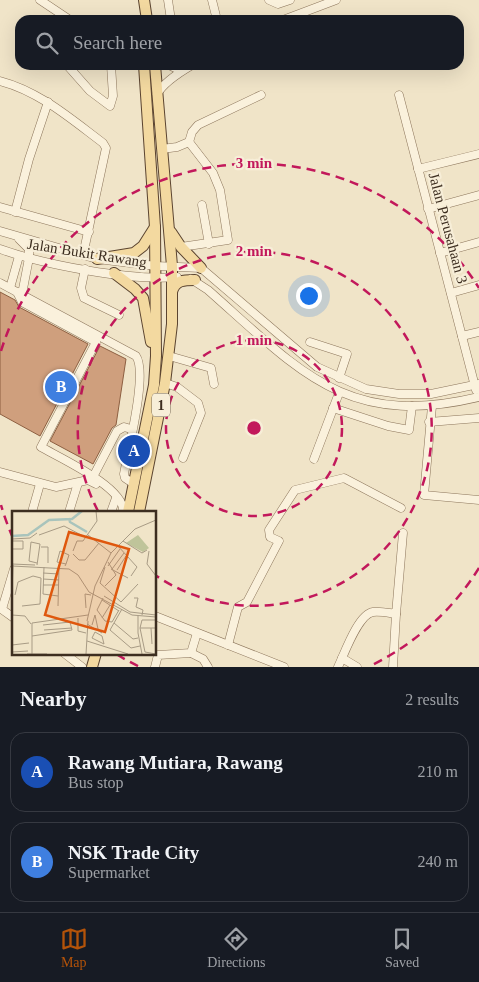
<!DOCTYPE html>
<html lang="en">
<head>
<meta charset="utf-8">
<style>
	body { margin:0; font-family:"Times New Roman",serif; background:#20242c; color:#f1f3f6 }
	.you { position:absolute; left:308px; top:295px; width:18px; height:18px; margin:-12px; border:4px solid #fff; border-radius:50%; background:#1a73e8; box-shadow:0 0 0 8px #1a73e833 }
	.badge { display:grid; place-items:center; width:32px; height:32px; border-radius:50%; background:#b45309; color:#fff; font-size:16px; font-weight:700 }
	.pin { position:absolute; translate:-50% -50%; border:2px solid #fff; box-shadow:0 1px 5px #0006 }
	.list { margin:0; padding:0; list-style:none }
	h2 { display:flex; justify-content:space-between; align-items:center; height:65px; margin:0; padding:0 20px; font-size:21px }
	h2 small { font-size:16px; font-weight:400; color:#9ea1a6 }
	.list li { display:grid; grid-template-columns:32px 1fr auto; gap:15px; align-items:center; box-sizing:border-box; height:80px; margin:0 10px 10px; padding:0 10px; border:1px solid #363941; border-radius:15px }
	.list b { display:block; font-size:19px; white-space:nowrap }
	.list p { margin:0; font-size:16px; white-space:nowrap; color:#9ea1a6 }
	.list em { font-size:16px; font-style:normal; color:#9ea1a6 }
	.icon { flex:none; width:28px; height:28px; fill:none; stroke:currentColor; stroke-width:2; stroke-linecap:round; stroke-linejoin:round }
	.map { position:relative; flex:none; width:479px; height:667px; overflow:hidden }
	.search { position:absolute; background:#171b24; box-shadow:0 5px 20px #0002; left:15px; right:15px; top:15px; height:55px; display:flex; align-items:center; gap:12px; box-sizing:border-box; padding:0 18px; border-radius:15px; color:#9ea1a6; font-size:19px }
	.sheet { height:245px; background:#171b24 }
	nav { display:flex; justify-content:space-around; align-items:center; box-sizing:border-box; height:70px; border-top:1px solid #363941; background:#171b24; font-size:14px; color:#9ea1a6 }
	nav a { display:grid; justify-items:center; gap:2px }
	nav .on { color:#b45309 }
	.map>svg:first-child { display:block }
	.building { fill:#cf9f7d; stroke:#8d5f41 }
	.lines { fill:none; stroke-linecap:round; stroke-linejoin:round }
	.minor-casing { stroke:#8d765c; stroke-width:9 }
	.major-casing { stroke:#5b4430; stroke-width:12 }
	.minor { stroke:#faf1dc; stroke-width:8 }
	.major { stroke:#f3d9a0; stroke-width:10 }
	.ring { fill:none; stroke:#c2185b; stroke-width:2.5; stroke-dasharray:9 6 }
	.labels { text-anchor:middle; stroke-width:4.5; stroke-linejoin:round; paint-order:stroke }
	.shield { fill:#f7eed8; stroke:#756857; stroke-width:1 }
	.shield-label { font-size:14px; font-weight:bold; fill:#3d2e20 }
	.street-label { font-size:15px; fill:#3d2e20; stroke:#f7eed8 }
	.inset-river { fill:none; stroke:#a9c4bc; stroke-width:2.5 }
	.inset-road { fill:none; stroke:#a89b85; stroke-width:1 }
	.view { fill:#df570d; fill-opacity:0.15; stroke:#df570d; stroke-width:2.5 }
	.inset-edge { fill:none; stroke:#3d2e20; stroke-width:2.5 }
	.centre { fill:#c2185b; stroke:#f7eed8; stroke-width:2.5 }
	.ring-label { font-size:15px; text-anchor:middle; font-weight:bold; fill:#c2185b; stroke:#f7eed8; stroke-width:4.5; stroke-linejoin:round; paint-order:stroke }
</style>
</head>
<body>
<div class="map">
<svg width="479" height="667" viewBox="0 0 479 667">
	<rect width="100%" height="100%" fill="#f0e4c8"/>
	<!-- building -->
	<g class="building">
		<path d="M0,292L15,300L19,307L88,344L40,436L0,414Z"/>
		<path d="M100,346L126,359L116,425L112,428L93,464L50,441Z"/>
	</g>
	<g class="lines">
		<defs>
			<g id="minor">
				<path d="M40,0L70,20"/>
				<path d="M168,0L171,20"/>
				<path d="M212,0L217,20"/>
				<path d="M269,0L278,4L290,0"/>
				<path d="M283,20L336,0"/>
				<path d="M67,65L90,91L110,106L113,96L111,65"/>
				<path d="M169,65L181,71"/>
				<path d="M0,81C39,91 71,119 103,143L106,148L83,255"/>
				<path d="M157,94C164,82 180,72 192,65"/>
				<path d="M399,95L476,390"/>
				<path d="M162,149L177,147L189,142L192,132L198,125L261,95"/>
				<path d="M418,169L479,154"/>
				<path d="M202,205L209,244"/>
				<path d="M0,207L89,232"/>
				<path d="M428,209L479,195"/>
				<path d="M15,212L29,159L48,102"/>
				<path d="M0,231L97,259L156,266L201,268L317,367L366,389L399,394H431L479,384"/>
				<path d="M19,239L29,249V258L22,294"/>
				<path d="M181,247L228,240L220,190L213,173L189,142"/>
				<path d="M0,249C45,265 130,281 177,277"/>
				<path d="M440,253L479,242"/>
				<path d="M85,269L81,288L84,298L119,315"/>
				<path d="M191,279L208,290C300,371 346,429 479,397"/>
				<path d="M0,283L136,356C148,373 128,450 124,474L125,478L134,484"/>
				<path d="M10,288L19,256"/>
				<path d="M17,292L22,302L96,342L41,447C60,458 126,488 123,512"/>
				<path d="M451,293L479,285"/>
				<path d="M462,336L479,332"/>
				<path d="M310,342L347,354L339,378"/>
				<path d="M169,356L211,368L214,384"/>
				<path d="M165,383L177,387L198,403L201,413L183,458"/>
				<path d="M432,406L424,495L479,500"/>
				<path d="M333,408L388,426L409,430L412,406"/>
				<path d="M429,422L479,418"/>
				<path d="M314,459L339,393"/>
				<path d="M0,472L56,487L88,480L96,484"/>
				<path d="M93,477L117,431L124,427L131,429"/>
				<path d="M32,512L40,484"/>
				<path d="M69,512L78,483"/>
				<path d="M111,512L116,498"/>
				<path d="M0,608L14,618"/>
				<path d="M2,609L14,569"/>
				<path d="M155,616L284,667"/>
				<path d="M228,645L238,607L247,602L279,541L270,537L269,530L295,490L344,478L401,508"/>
				<path d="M64,653L82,667"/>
				<path d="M191,653L203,659L208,667"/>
				<path d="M342,658L357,667"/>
				<path d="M155,667L158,655L191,653L197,633"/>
				<path d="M338,667C344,655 358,614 373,612C380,611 389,613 396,614L403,533"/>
				<path d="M393,667L396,614"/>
			</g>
			<g id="major">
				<path d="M144,0L147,20"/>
				<path d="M171,232L181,247L201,268"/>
				<path d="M97,259L134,253L143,246L155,227"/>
				<path d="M114,273L135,289L143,298L151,342"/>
				<path d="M172,292C175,280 184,280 195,280"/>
				<path d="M128,512L154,385L156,356L155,227L144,65"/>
				<path d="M139,512L165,383L172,324V266L155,65"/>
				<path d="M92,667L96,653"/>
			</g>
		</defs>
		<!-- minor casing -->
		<use href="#minor" class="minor-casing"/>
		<!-- major casing -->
		<use href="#major" class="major-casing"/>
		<!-- minor -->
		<use href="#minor" class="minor"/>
		<!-- major -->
		<use href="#major" class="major"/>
	</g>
	<!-- distance rings -->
	<g class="ring">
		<circle cx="254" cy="428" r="88"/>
		<path d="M98 511A177 177 0 1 1 155 575"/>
		<path d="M479 568A265 265 0 0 1 370 666M138 666A265 265 0 0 1 116 654M13 538A265 265 0 0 1 1 505M1 351A265 265 0 0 1 479 288"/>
	</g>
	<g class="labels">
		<!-- shield labels -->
		<rect class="shield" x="152" y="393.5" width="18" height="23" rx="4"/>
		<g class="shield-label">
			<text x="161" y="410">1</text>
		</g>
		<!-- street labels -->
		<g class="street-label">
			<text transform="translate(448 228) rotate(75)" y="5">Jalan Perusahaan 3</text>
			<text transform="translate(87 253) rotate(9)" y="5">Jalan Bukit Rawang</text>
		</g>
	</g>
	<!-- overview -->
	<g transform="translate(12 511)">
		<rect width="144" height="144" fill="#f0e4c8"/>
		<path d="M126,24L137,37L131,41L114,32Z" fill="#bfc49a"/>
		<path class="inset-river" d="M57,7L58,11L75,21M0,25L16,24L37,9L60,8L70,0"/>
		<path class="inset-road" d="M27,24L52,15L73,26M76,24L99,42M0,28L18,27L25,22M0,30H11V38H0M111,30L130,42L135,39M106,35L125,56L119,65M29,36H36V52M61,40L65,30H71L85,10L84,0M137,40L135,53L144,65M61,43L67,49H73L87,32M0,53L23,54M25,54L28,33L19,31L17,50L25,52M0,55L57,58L66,64L77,81L120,104L144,106M53,55L54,53L57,44L48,40L45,51L54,53M96,55L108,38M32,56L31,83L46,85M93,56L88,72L109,91L126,73M99,58L116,67M100,58L112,42M105,59L114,45M31,62L47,63M31,68L47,69M31,74H47M93,75L104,64L96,51M0,82L1,54M3,84L6,71L21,65L29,67M92,85L118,101L144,104M91,87L85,99L93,110L100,111L107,99M122,87H126L124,96L131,99L130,104M90,89L107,100M10,95L28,93L29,67M46,95L47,56M74,97L73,83L79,84M110,98L98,119L119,137L128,135M0,104L13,105L19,113M126,105V122L130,143M66,107V120L74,122M90,107L98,94M144,109H130L128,117L133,141L144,143M75,110L83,75L99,42L123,18L144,9M102,112L121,128L126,127M75,113L90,122M80,114L83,104L86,118M128,117H144M139,117L140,133M32,119L60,117M83,121L90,125L92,133L80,127ZM20,125L60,119L58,111L31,114M75,130L116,143M0,134L17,132M0,141L16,140M15,143H35M20,143V112L76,104M74,143L76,110"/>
		<path class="view" d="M57,21L117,38L93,121L33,104Z"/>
		<rect width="144" height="144" class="inset-edge"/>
	</g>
	<circle cx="254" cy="428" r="8" class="centre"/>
	<g class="ring-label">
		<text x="254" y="168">3 min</text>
		<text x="254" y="256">2 min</text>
		<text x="254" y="345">1 min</text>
	</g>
</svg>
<div class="you"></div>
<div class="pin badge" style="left:134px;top:451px;background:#1a4fb4">A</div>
<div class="pin badge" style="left:61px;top:387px;background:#3f7fe0">B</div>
<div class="search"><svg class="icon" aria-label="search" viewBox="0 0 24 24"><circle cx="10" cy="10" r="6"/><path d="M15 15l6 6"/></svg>Search here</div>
</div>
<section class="sheet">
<h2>Nearby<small>2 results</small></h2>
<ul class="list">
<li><span class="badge" style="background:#1a4fb4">A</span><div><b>Rawang Mutiara, Rawang</b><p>Bus stop</p></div><em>210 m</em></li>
<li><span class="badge" style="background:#3f7fe0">B</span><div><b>NSK Trade City</b><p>Supermarket</p></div><em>240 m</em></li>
</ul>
</section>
<nav>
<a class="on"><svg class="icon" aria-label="map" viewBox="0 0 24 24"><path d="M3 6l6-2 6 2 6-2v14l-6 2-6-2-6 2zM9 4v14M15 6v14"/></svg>Map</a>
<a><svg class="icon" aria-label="directions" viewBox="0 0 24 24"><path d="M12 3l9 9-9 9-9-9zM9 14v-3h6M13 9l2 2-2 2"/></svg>Directions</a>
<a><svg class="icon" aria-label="saved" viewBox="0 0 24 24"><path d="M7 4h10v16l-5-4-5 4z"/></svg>Saved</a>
</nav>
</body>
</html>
